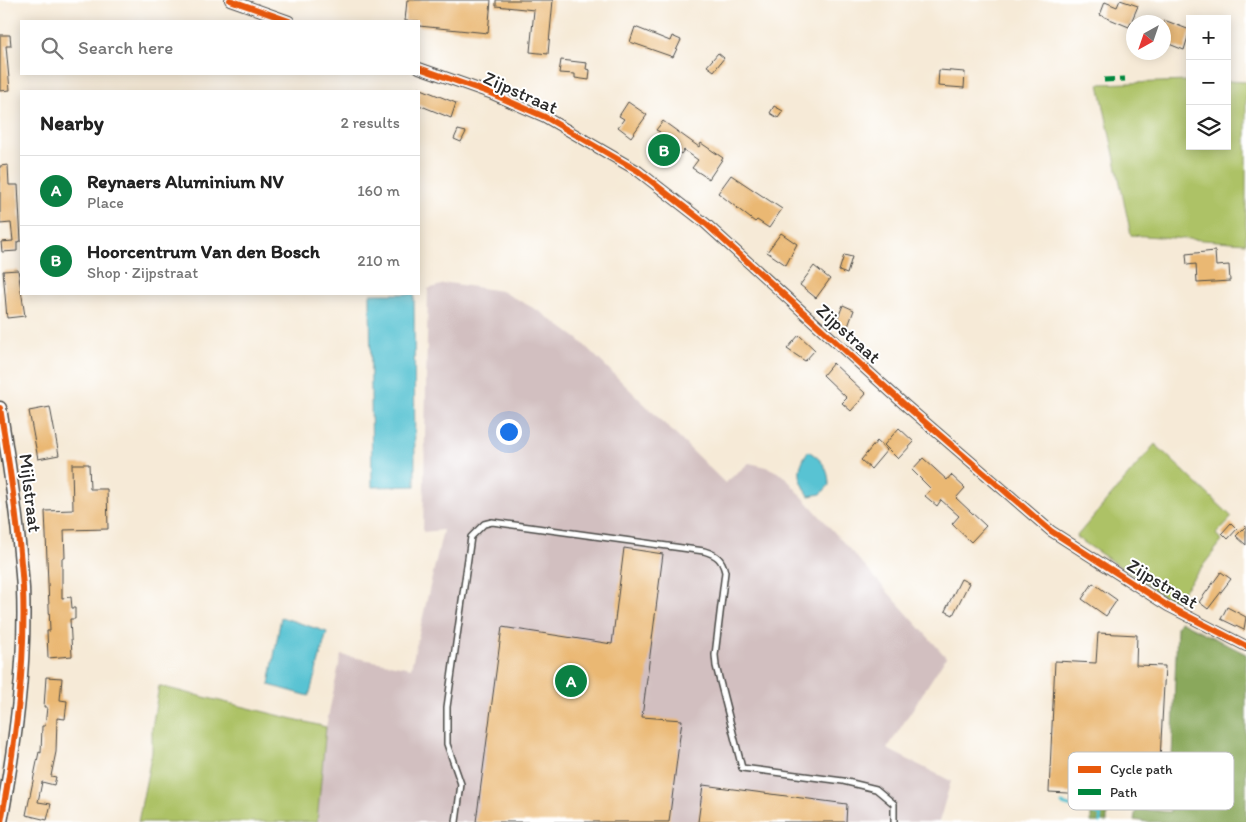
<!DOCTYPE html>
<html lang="en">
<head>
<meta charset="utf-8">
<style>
	body { margin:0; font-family:Itim,sans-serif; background:#f2f2f2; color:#222 }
	.controls { position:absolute; right:15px; top:15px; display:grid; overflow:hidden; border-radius:0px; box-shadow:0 2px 12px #0003 }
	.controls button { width:45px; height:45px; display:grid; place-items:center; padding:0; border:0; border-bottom:1px solid #e0e0e0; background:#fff; color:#222; font:25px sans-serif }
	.compass { position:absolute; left:1126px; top:15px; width:45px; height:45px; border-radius:50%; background:#fff; box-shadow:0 2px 12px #0003; rotate:220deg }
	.you { position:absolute; left:508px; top:431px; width:18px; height:18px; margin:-12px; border:4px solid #fff; border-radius:50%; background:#1a73e8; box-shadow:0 0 0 8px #1a73e833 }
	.badge { display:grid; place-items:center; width:32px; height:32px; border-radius:50%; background:#0b8043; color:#fff; font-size:16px; font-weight:700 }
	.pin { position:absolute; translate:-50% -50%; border:2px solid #fff; box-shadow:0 1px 5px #0006 }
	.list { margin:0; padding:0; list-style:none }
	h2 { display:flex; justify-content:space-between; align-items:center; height:65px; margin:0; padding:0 20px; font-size:21px }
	h2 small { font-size:16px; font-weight:400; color:#767676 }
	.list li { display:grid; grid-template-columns:32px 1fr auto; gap:15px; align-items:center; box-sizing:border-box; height:70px; padding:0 20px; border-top:1px solid #e0e0e0 }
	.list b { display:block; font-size:19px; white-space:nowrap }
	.list p { margin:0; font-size:16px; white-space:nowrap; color:#767676 }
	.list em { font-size:16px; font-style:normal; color:#767676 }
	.icon { flex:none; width:28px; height:28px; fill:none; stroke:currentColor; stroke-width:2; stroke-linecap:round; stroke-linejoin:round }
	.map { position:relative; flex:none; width:1246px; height:822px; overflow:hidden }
	.search { position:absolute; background:#fff; box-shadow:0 2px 12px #0003; left:20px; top:20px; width:400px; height:55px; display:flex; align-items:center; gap:12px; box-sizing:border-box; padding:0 18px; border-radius:0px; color:#767676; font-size:19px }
	.panel { position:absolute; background:#fff; box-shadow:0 2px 12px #0003; left:20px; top:90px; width:400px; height:205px; border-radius:0px }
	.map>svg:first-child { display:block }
	.industrial { fill:#d2bfc0 }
	.green { fill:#adc266; stroke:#6c7648 }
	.forest { fill:#8aa85b; stroke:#5a6a43 }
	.water { fill:#58c3d3; stroke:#42777f }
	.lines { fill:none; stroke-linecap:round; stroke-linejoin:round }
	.stream { stroke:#58c3d3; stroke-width:3 }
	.building { fill:#eab873 }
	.service-casing { stroke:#494845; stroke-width:8 }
	.minor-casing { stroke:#494845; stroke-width:12 }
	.tertiary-casing { stroke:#494845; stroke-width:15 }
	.service { stroke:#fff; stroke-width:5 }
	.minor { stroke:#fff; stroke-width:10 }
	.tertiary { stroke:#fff; stroke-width:12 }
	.quiet { stroke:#00873e; stroke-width:5; stroke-dasharray:10 5; stroke-linecap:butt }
	.cycleway-casing { stroke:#fff; stroke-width:9 }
	.cycleway { stroke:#e8590c; stroke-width:6 }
	.labels { text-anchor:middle; stroke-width:4; stroke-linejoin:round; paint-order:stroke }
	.street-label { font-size:19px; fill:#2b2b2b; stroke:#fff }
	.key { fill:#fff; stroke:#bfbfbf; stroke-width:1 }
	.key-label { font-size:14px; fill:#2b2b2b }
</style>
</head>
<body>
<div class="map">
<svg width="1246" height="822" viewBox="0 0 1246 822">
	<rect width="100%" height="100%" fill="#fff"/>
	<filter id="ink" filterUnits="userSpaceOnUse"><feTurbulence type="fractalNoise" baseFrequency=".02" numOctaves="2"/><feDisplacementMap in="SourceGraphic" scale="10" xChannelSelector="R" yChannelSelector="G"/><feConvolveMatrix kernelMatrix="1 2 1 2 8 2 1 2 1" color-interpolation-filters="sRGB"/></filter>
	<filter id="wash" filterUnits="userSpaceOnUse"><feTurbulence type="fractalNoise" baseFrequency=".0096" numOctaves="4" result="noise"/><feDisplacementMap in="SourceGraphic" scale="20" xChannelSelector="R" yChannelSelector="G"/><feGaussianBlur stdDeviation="1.12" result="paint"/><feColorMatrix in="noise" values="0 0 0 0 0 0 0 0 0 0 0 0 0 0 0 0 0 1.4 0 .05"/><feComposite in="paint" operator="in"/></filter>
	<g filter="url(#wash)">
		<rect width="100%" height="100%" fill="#f6ead7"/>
		<!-- industrial -->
		<path class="industrial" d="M448,283L501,291L539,311L578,339L725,483L749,463L767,467L783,475L946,657L887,749L951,781L939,822H317L326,727L341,655L411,668L443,530L423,532L428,289Z"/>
		<!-- green -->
		<g class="green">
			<path d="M1190,81V146H1227V81L1246,82V243L1131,235L1099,84Z"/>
			<path d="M1155,444L1232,517L1216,534L1222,541L1174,603L1076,537Z"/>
			<path d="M159,686L326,727L317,822H138L152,752V728Z"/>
		</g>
		<!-- forest -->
		<g class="forest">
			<path d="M1180,621L1246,654V822H1147L1134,820L1136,809L1170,812L1177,627Z"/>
			<path d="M1091,811L1107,813V822H1091Z"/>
		</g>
		<!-- water -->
		<g class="water">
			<path d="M370,294H414L415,486L372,487Z"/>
			<path d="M808,451C822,459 829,469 829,485L821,494L809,496C798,477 796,470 808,451Z"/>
			<path d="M281,617L327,632L309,696L269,685Z"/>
		</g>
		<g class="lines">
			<!-- stream -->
			<g class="stream">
				<path d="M1062,804L1100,815"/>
				<path d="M1100,822L1101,809L1108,806L1119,807"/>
			</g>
		</g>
		<g id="blocks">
			<!-- building -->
			<g class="building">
				<path d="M407,0H491L488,33L419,26V21H405Z"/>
				<path d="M496,0H553L548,54L530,52L534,10L496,6Z"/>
				<path d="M1120,0L1138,6L1129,27L1100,15L1105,2L1117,7Z"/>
				<path d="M1164,20L1190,30L1184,50L1164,42Z"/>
				<path d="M635,27L670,41L672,36L681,40L673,57L630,42Z"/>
				<path d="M0,35H10L11,46H6L10,90L0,91Z"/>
				<path d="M718,53L724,58L714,71L707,66Z"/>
				<path d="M561,60L587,63L586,69L590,70L589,80L575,78V74L559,73Z"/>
				<path d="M939,70L965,72L964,88L938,86Z"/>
				<path d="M419,88L456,103L451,118L419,105Z"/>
				<path d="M628,102L647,115L631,137L618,127L624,119L619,116Z"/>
				<path d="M774,106L783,111L778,118L770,113Z"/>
				<path d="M663,121L699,147L701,143L723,158L709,179L692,168L698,160L684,150L681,154L678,152L670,162L649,146L660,132L656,130Z"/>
				<path d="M458,130L466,132L461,142L454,139Z"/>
				<path d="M8,165L9,185H18L21,241L17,242V251L2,252L1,242L13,241L11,223L0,224V166Z"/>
				<path d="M731,175L782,209L769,228L757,220L755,222L718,193Z"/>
				<path d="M781,233L797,244L786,265L767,252Z"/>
				<path d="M1215,251L1216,266L1229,265L1230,281L1197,283L1196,264L1187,265L1186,254Z"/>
				<path d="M844,255L852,257L847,274L839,271Z"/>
				<path d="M814,266L830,279L816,298L800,285Z"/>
				<path d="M18,270L25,316L7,318L3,271Z"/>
				<path d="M843,305L854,310L847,329L835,325Z"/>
				<path d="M799,335L815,350L805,361L787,349Z"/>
				<path d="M833,363L866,394L851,411L842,403L847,398L823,375Z"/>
				<path d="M50,407L59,455L38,459L29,411Z"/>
				<path d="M899,428L914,442L898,459L884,445Z"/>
				<path d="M877,441L887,450L871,469L861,460Z"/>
				<path d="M923,458L947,480L951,475L965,488L956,498L986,526L971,542L952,524L959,516L941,500L937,506L925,496L931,489L912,470Z"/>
				<path d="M72,464H89L90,489H107L108,529L64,530L65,558H62V598L71,597L72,608H75V619H70L72,656L48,658L47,631H50L45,511L73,510Z"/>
				<path d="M1231,523L1237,529L1228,539L1222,533Z"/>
				<path d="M1246,526V545L1236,536Z"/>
				<path d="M624,548L663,554L642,717L682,720L669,822H476L502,627L612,644Z"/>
				<path d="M1221,572L1231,579L1208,609L1199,602Z"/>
				<path d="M961,579L969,583L953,615L945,611Z"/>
				<path d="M1093,583L1117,600L1106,616L1082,599Z"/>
				<path d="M1227,607L1246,617L1244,630L1221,619Z"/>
				<path d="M1098,633L1137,635L1136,665L1165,666L1158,798L1049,792L1055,661L1096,663Z"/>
				<path d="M46,677L62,678L60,700L67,701L65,719L57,718L56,752L51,776L56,777L54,785L42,782L38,802L51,804L47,820L26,815L39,752L41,753L42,726H45L47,707H44Z"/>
				<path d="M703,785L847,804L846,822H698Z"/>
			</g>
		</g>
	</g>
	<g filter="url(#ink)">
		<use href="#blocks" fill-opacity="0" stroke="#494845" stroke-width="1"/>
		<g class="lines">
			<defs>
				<path id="service" d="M456,822L461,784L447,744V707L471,537L484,524L492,522L704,551C717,555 722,559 725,572L715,655L716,666L742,768L843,781L876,789L894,804V822"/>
				<g id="minor">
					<path d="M230,0L289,21"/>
					<path d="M419,68L490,93L545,117L638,171L705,223L904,404L1051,531L1168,606L1246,646"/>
				</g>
				<path id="tertiary" d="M0,408C10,468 19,528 23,588C26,667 15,745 1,822"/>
			</defs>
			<!-- service casing -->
			<use href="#service" class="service-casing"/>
			<!-- minor casing -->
			<use href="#minor" class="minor-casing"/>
			<!-- tertiary casing -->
			<use href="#tertiary" class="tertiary-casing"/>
			<!-- service -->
			<use href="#service" class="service"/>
			<!-- minor -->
			<use href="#minor" class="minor"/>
			<!-- tertiary -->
			<use href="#tertiary" class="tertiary"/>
			<!-- quiet -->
			<path class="quiet" d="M1104,80L1125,79"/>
			<defs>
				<g id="cycleway">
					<path d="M230,0L289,21"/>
					<path d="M419,68L490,93L545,117L638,171L705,223L904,404L1051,531L1168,606L1246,646"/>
					<path d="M0,408C10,468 19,528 23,588C26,667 15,745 1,822"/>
				</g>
			</defs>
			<!-- cycleway casing -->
			<use href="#cycleway" class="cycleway-casing"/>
			<!-- cycleway -->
			<use href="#cycleway" class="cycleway"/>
		</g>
	</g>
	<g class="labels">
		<!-- street labels -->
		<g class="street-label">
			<text transform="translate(521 92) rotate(24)" y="7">Zijpstraat</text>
			<text transform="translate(849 333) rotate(42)" y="7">Zijpstraat</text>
			<text transform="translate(31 493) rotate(83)" y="7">Mijlstraat</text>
			<text transform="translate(1163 583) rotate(31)" y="7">Zijpstraat</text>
		</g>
	</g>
	<!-- legend -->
	<rect x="1068" y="752" width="166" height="58" rx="8" class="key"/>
	<rect x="1078" y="766" width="23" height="7" fill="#e8590c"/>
	<rect x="1078" y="789" width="23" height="6" fill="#00873e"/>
	<g class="key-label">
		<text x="1110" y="774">Cycle path</text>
		<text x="1110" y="797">Path</text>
	</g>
</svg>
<div class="controls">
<button>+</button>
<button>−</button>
<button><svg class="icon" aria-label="layers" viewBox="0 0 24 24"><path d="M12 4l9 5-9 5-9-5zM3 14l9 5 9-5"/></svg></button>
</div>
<svg class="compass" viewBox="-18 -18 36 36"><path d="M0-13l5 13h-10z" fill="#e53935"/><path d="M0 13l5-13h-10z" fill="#767676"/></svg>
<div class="you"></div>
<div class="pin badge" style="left:571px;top:681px">A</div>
<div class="pin badge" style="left:664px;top:150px">B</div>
<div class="search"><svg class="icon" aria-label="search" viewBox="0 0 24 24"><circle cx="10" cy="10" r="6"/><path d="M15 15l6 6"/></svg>Search here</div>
<section class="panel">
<h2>Nearby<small>2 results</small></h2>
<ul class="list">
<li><span class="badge">A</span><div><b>Reynaers Aluminium NV</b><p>Place</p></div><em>160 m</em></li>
<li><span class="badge">B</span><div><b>Hoorcentrum Van den Bosch</b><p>Shop · Zijpstraat</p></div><em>210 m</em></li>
</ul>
</section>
</div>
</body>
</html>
